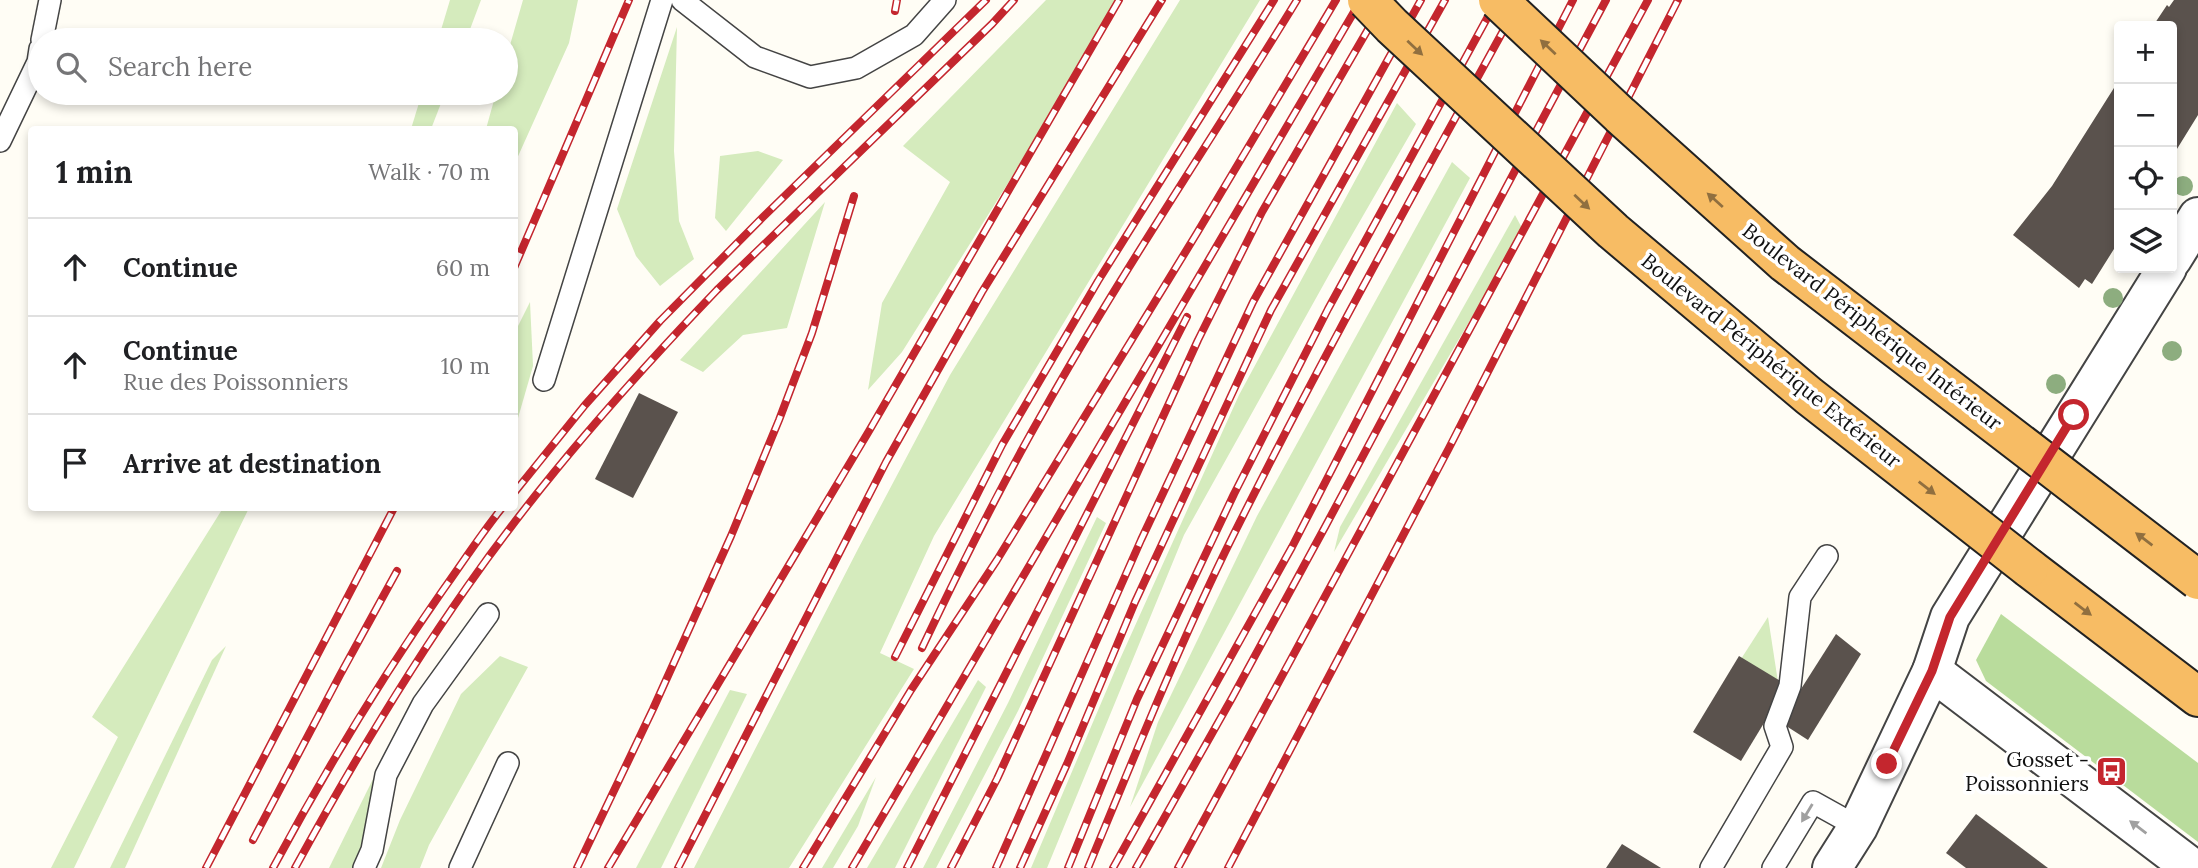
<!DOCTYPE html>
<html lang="en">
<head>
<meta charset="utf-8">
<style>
	body { margin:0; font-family:Lora,serif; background:#f6f6f6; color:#202124 }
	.controls { position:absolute; right:21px; top:21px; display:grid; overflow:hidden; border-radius:7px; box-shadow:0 4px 10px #0003 }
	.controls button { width:63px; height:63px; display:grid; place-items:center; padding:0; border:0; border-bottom:2px solid #e0e0e0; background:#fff; color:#202124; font:35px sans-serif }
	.stop { position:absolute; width:21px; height:21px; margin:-16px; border:5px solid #c4262e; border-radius:50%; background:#fff }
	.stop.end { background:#c4262e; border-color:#fff; box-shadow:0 2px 7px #0008 }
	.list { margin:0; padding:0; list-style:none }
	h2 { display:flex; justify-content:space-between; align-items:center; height:91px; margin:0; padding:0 28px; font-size:30px }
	h2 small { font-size:23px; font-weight:400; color:#757577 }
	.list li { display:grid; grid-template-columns:46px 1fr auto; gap:21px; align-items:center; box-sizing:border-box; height:98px; padding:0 28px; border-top:2px solid #e0e0e0 }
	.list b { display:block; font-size:26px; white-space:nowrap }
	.list p { margin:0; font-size:23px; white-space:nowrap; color:#757577 }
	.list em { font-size:23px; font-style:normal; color:#757577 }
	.icon { flex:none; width:38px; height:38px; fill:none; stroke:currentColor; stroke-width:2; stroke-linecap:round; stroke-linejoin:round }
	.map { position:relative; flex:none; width:2198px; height:868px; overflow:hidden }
	.search { position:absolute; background:#fff; box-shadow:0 4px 10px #0003; left:28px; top:28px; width:490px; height:77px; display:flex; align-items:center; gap:18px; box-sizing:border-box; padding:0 24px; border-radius:38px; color:#757577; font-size:26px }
	.panel { position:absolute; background:#fff; box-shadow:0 4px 10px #0003; left:28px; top:126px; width:490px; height:385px; border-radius:7px }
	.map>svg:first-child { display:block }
	.green { fill:#d5ebbd }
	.forest { fill:#b9dc9c }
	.building { fill:#5a524d }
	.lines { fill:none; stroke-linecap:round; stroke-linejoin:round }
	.service-casing { stroke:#444; stroke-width:24 }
	.minor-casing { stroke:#444; stroke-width:42 }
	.tertiary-casing { stroke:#444; stroke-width:42 }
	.trunk-casing { stroke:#222; stroke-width:42 }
	.service { stroke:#fff; stroke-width:21 }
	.minor { stroke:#fff; stroke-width:38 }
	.tertiary { stroke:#fff; stroke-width:38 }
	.trunk { stroke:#f7bc64; stroke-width:38 }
	.rail-casing { stroke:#c4262e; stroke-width:8 }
	.rail { stroke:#fff; stroke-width:5; stroke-dasharray:16; stroke-linecap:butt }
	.trunk-bridge-casing { stroke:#222; stroke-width:42; stroke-linecap:butt }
	.trunk-bridge { stroke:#f7bc64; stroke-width:38 }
	.tree { fill:#8dad7f }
	.oneway { fill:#906f3f }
	.oneway2 { fill:#a0a0a0 }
	.route { stroke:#c4262e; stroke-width:9 }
	.labels { text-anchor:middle; stroke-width:7; stroke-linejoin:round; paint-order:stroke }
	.street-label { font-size:21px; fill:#111; stroke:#fff }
	.poi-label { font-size:21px; fill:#111; stroke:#fff; text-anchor:end }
</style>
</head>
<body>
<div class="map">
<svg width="2198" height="868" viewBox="0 0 2198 868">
	<rect width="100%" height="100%" fill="#fffdf5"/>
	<!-- green -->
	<g class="green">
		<path d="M450,0H481L466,40H438Z"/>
		<path d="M523,0H578L569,43L515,163L514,130L486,129L496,93H506V59Z"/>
		<path d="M1046,0H1123L902,352L868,390L882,303L950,182L903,146Z"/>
		<path d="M1180,0H1260L934,536L880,653L914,669L789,868H694L858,549L950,375Z"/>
		<path d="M677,27L674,151L679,221L694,259L660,286L636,256L617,209Z"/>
		<path d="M422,93H445L431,129H411Z"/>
		<path d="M1397,103L1416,124L1330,273L1184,535L1047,868H1031L1116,668L1239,395Z"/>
		<path d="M758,151L783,160L726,231L715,218L720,156Z"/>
		<path d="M1452,162L1470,178L1130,807L1158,722L1257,516Z"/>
		<path d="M825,202L787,328L743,335L703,372L680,360Z"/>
		<path d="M1515,215L1523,230L1334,552L1340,527Z"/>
		<path d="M530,302L533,366L518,418L515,421V332Z"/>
		<path d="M223,508H249L74,868H51L118,737L92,717Z"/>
		<path d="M1097,517L1106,523L1018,711L936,868H923L1008,703Z"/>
		<path d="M1768,617L1778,682L1741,659Z"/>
		<path d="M226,646L125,868H110L212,660Z"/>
		<path d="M500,656L528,667L429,845L420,868H381L400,820L461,694Z"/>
		<path d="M978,680L986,687L895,868H867Z"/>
		<path d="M730,690L747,694L661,868H636Z"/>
		<path d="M876,777L858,826L833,868H822Z"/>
		<path d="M373,779L369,838L354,868H329Z"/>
	</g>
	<!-- forest -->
	<path class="forest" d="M2001,614L2198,763V842L1986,681L1976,660Z"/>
	<!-- building -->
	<g class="building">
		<path d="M2174,0H2198V115L2172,157V26H2153L2167,5L2169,7Z"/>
		<path d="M2119,80V206L2115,212L2119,215V241L2092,284L2085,279L2079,288L2013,235L2052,186Z"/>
		<path d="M639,393L678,412L633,498L595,479Z"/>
		<path d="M1836,634L1861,654L1808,740L1780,722Z"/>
		<path d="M1739,656L1787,685L1741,761L1693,732Z"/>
		<path d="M1976,814L2048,868H1966L1946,853Z"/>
		<path d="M1622,844L1661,868H1606Z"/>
	</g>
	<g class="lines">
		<defs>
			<g id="service">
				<path d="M682,0L755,57L810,77L856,68L914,35L945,0"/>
				<path d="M42,40L50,0"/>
				<path d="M0,141L38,62L40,49"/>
				<path d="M544,380L662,0"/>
				<path d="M364,868L372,850L386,775L423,704L488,614"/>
				<path d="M460,868L508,763"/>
				<path d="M1711,868L1782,747L1775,726L1790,686L1800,597L1827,556"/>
				<path d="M1773,868L1813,802L1858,827"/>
			</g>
			<path id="minor" d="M1832,868L1858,827L1932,671L2192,868"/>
			<g id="tertiary">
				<path d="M2172,259L2198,217"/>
				<path d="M1932,671L1950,617L2167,268"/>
			</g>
			<path id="trunk" d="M2029,568L2198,697"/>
		</defs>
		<!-- service casing -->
		<use href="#service" class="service-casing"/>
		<!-- minor casing -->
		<use href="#minor" class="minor-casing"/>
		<!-- tertiary casing -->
		<use href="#tertiary" class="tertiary-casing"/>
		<!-- trunk casing -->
		<use href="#trunk" class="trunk-casing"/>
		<!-- service -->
		<use href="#service" class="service"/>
		<!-- minor -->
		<use href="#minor" class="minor"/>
		<!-- tertiary -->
		<use href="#tertiary" class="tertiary"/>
		<!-- trunk -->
		<use href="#trunk" class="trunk"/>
		<defs>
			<g id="rail">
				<path d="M895,11L897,0"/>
				<path d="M514,268L629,0"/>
				<path d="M514,493L585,405L660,321L762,218L986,0"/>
				<path d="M922,648C960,568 999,489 1043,412C1122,271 1213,138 1297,0"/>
				<path d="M895,657L1002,445L1098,281L1274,0"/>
				<path d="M253,840L340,675L397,571"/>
				<path d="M206,868L394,508"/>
				<path d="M273,868C325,771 380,680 443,590C463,562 481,534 502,508"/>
				<path d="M295,868C348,771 404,677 467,587C541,481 628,383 717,290L992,24L1014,0"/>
				<path d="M577,868L653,709L731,536L779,420L812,333L854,196"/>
				<path d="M608,868L869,431L1119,0"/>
				<path d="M678,868L886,462L982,292L1162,0"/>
				<path d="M803,868L911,690L997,560L1197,233L1336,0"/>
				<path d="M852,868L1361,0"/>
				<path d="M907,868L1187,317"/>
				<path d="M951,868L997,779L1198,340L1262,212L1385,0"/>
				<path d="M996,868L1141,540L1253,302L1421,0"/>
				<path d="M1020,868L1067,764L1135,602L1271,310L1445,0"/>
				<path d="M1068,868L1137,699L1234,494L1328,309L1497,0"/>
				<path d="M1088,868C1132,762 1175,655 1225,552C1317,365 1420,183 1520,0"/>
				<path d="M1113,868L1292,547L1573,0"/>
				<path d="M1136,868L1232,698L1325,527L1606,0"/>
				<path d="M1178,868L1648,0"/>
				<path d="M1228,868L1449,448L1678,0"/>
			</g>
		</defs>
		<!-- rail casing -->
		<use href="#rail" class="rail-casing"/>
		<!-- rail -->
		<use href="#rail" class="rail"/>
		<defs>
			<g id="trunk-bridge">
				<path d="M1367,0L1392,26L1613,231L1809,396L2029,568"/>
				<path d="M1498,0L1620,115L1785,263L2198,580"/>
			</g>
		</defs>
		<!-- trunk-bridge casing -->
		<use href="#trunk-bridge" class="trunk-bridge-casing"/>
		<!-- trunk-bridge -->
		<use href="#trunk-bridge" class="trunk-bridge"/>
	</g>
	<!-- trees -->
	<g class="tree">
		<circle cx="2183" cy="186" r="10"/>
		<circle cx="2113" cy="298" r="10"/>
		<circle cx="2172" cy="351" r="10"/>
		<circle cx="2056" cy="384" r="10"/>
	</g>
	<!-- one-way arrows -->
	<defs><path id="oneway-solid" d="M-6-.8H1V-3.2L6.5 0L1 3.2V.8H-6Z" transform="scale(1.75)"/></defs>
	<g class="oneway">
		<use href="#oneway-solid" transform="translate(1548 47) rotate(-137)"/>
		<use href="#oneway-solid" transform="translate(1415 48) rotate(43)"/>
		<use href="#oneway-solid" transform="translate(1715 200) rotate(-138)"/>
		<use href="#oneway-solid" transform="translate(1582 202) rotate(43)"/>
		<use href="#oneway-solid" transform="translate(1927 488) rotate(38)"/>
		<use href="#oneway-solid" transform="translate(2144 539) rotate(-143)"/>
		<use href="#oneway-solid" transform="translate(2083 609) rotate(37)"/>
	</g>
	<g class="oneway2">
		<use href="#oneway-solid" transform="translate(1807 813) rotate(121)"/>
		<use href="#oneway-solid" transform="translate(2138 827) rotate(-143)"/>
	</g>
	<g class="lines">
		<!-- route -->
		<path class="route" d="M1887,764L1932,671L1950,617L2074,415"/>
	</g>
	<!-- icons -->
	<defs>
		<symbol id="bus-square" viewBox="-11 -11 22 22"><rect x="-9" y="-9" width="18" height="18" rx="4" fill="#c4262e" stroke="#fff"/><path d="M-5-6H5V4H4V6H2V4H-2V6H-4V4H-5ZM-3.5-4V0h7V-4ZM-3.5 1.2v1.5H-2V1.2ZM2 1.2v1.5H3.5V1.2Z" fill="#fff"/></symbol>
	</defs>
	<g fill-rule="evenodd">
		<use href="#bus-square" x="2094" y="754" width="35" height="35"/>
	</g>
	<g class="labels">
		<!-- street labels -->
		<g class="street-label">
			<text transform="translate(1872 327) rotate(38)" y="7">Boulevard Périphérique Intérieur</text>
			<text transform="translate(1771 361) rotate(39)" y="7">Boulevard Périphérique Extérieur</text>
		</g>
		<!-- poi labels -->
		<g class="poi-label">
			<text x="2089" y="767">Gosset -<tspan x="2089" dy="24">Poissonniers</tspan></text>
		</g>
	</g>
</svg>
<div class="controls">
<button>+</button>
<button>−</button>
<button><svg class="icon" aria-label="locate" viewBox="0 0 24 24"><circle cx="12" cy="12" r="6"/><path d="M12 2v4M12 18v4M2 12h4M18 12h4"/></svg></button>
<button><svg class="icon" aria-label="layers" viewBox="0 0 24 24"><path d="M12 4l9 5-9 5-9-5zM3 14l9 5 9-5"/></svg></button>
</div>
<div class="stop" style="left:2074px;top:415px"></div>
<div class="stop end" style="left:1887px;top:764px"></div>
<div class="search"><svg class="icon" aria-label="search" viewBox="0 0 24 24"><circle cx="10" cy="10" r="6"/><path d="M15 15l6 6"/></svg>Search here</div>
<section class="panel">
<h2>1 min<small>Walk · 70 m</small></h2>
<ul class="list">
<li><svg class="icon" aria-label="ahead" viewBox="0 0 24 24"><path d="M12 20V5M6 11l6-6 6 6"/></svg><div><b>Continue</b></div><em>60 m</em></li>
<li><svg class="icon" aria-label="ahead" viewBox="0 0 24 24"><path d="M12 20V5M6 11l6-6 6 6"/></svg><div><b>Continue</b><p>Rue des Poissonniers</p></div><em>10 m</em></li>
<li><svg class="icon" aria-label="arrive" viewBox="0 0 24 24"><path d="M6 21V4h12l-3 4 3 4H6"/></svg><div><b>Arrive at destination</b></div></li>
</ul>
</section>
</div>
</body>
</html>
